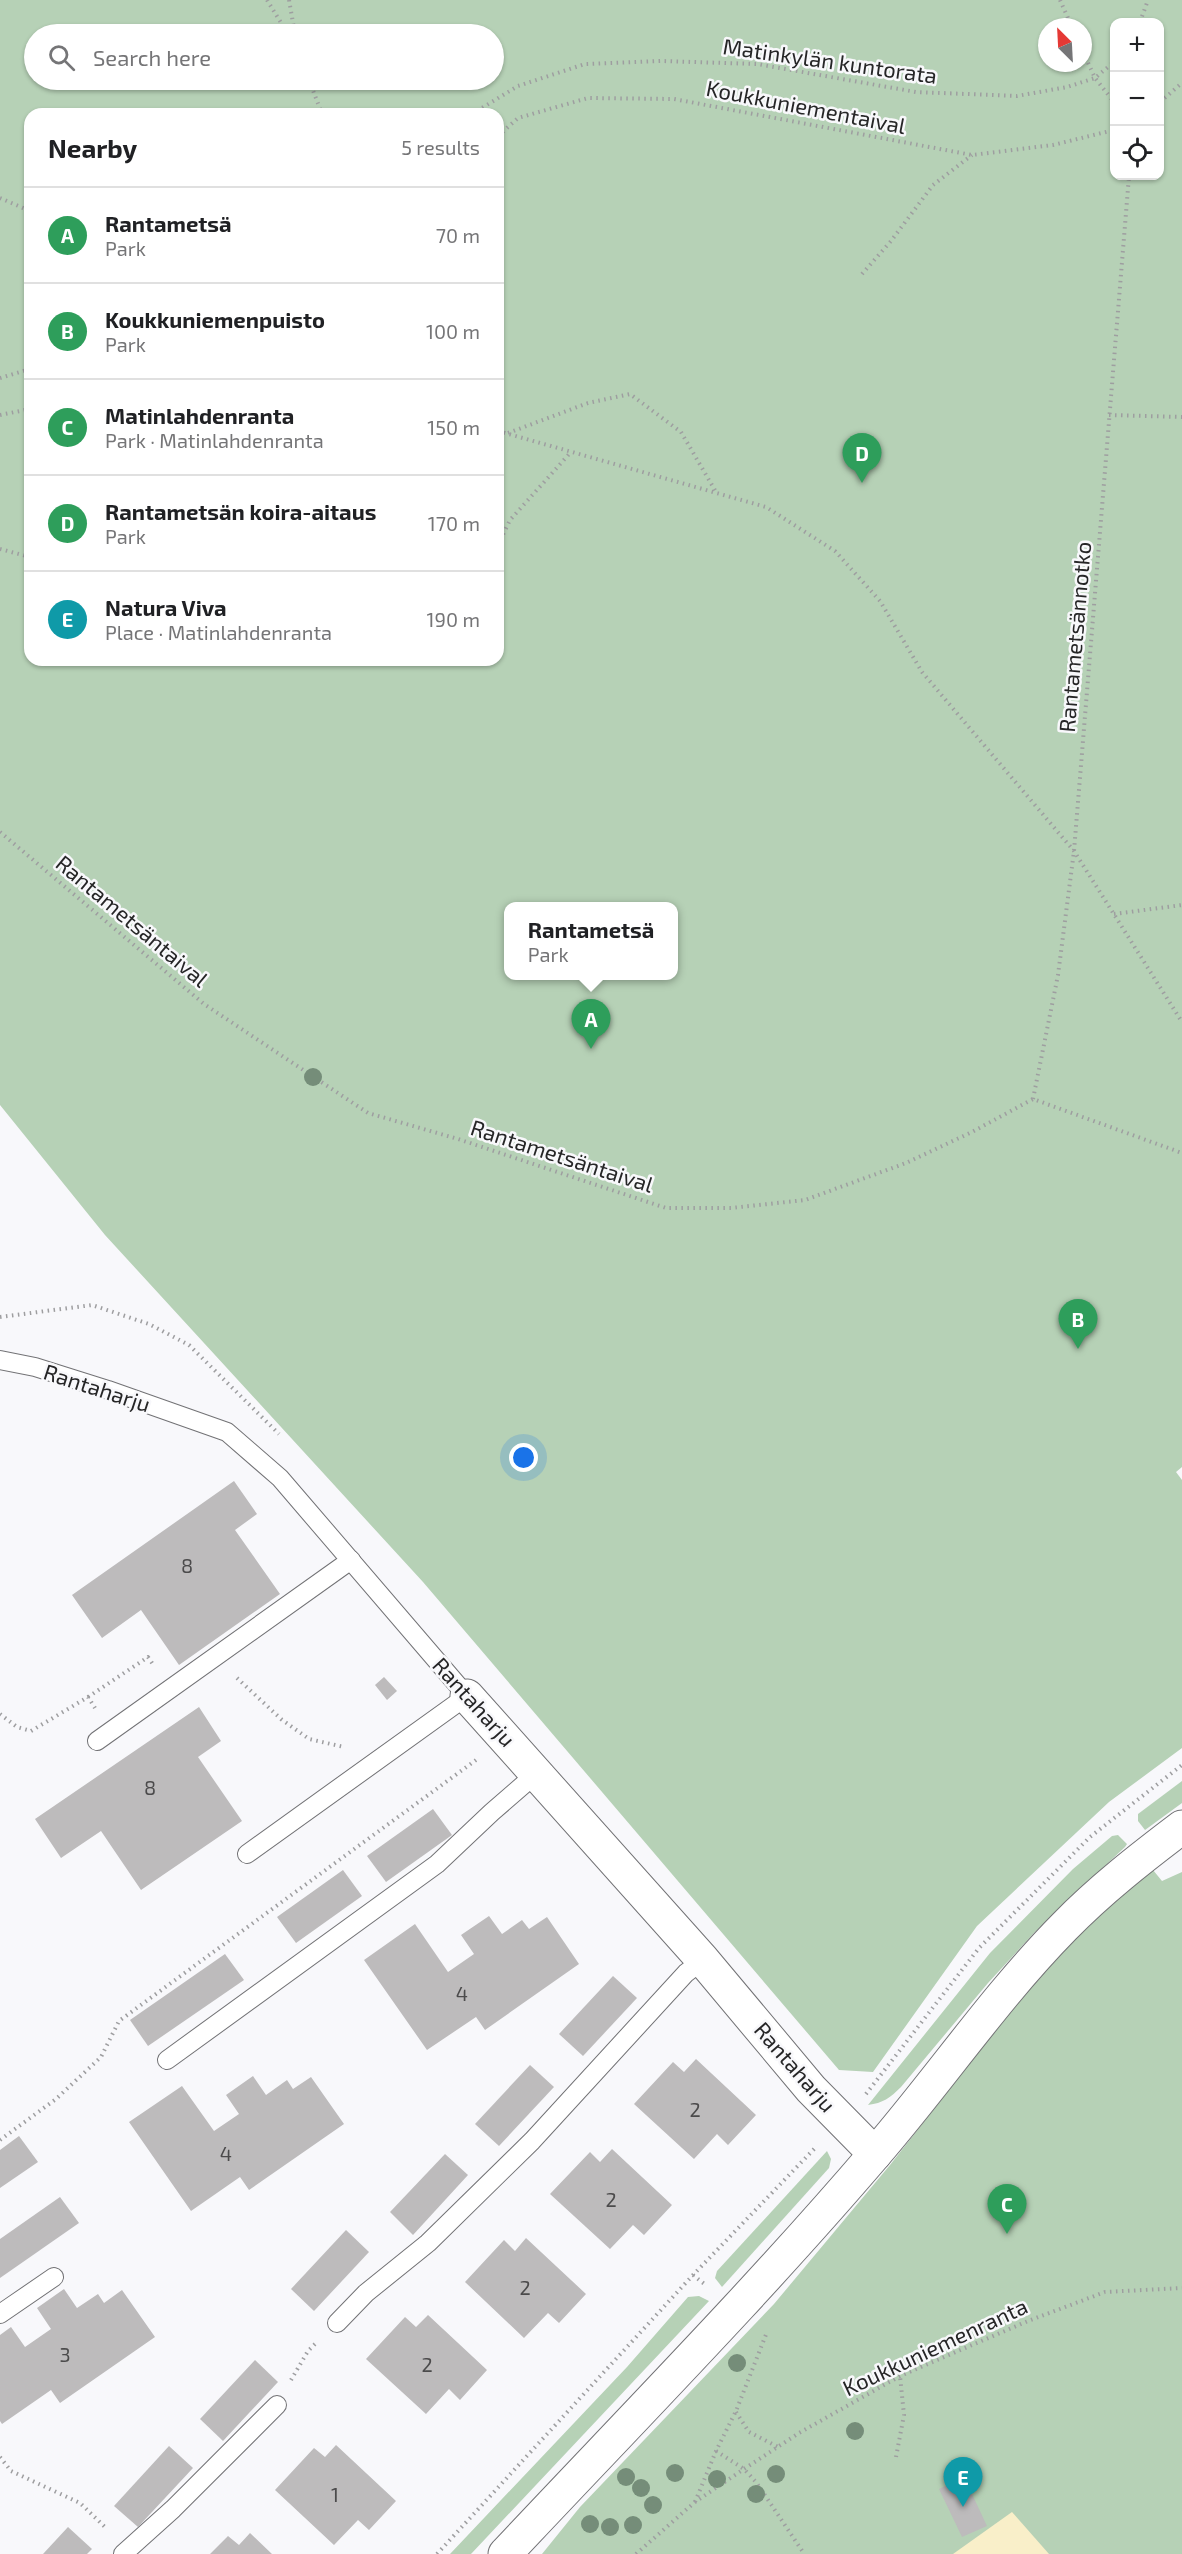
<!DOCTYPE html>
<html lang="en">
<head>
<meta charset="utf-8">
<style>
	body { margin:0; font-family:"Exo 2",sans-serif; background:#f6f6f6; color:#202124 }
	.controls { position:absolute; right:18px; top:18px; display:grid; overflow:hidden; border-radius:12px; box-shadow:0 2px 4px #0004 }
	.controls button { width:54px; height:54px; display:grid; place-items:center; padding:0; border:0; border-bottom:2px solid #e0e0e0; background:#fff; color:#202124; font:30px sans-serif }
	.compass { position:absolute; left:1038px; top:18px; width:54px; height:54px; border-radius:50%; background:#fff; box-shadow:0 2px 4px #0004; rotate:336deg }
	.you { position:absolute; left:524px; top:1458px; width:21px; height:21px; margin:-15px; border:4px solid #fff; border-radius:50%; background:#1a73e8; box-shadow:0 0 0 9px #1a73e833 }
	.badge { display:grid; place-items:center; width:39px; height:39px; border-radius:50%; background:#111827; color:#fff; font-size:20px; font-weight:700 }
	.pin { position:absolute; translate:-50% -50px; filter:drop-shadow(0 2px 3px #0008) }
	.pin::after { content:''; position:absolute; top:32px; width:21px; height:18px; background:inherit; clip-path:polygon(0 0,100% 0,50% 100%) }
	.popup { position:absolute; left:504px; top:902px; width:174px; height:78px; box-sizing:border-box; display:grid; place-content:center; border-radius:12px; background:#fff; filter:drop-shadow(0 2px 4px #0005); font-size:20px; white-space:nowrap; color:#757577 }
	.popup b { font-size:22px; color:#202124 }
	.popup::after { content:''; position:absolute; left:50%; top:100%; margin-left:-12px; border:12px solid transparent; border-top-color:#fff }
	.list { margin:0; padding:0; list-style:none }
	h2 { display:flex; justify-content:space-between; align-items:center; height:78px; margin:0; padding:0 24px; font-size:26px }
	h2 small { font-size:20px; font-weight:400; color:#757577 }
	.list li { display:grid; grid-template-columns:39px 1fr auto; gap:18px; align-items:center; box-sizing:border-box; height:96px; padding:0 24px; border-top:2px solid #e0e0e0 }
	.list b { display:block; font-size:22px; white-space:nowrap }
	.list p { margin:0; font-size:20px; white-space:nowrap; color:#757577 }
	.list em { font-size:20px; font-style:normal; color:#757577 }
	.icon { flex:none; width:33px; height:33px; fill:none; stroke:currentColor; stroke-width:2; stroke-linecap:round; stroke-linejoin:round }
	.map { position:relative; flex:none; width:1182px; height:2554px; overflow:hidden }
	.search { position:absolute; background:#fff; box-shadow:0 2px 4px #0004; left:24px; top:24px; width:480px; height:66px; display:flex; align-items:center; gap:15px; box-sizing:border-box; padding:0 21px; border-radius:33px; color:#757577; font-size:22px }
	.panel { position:absolute; background:#fff; box-shadow:0 2px 4px #0004; left:24px; top:108px; width:480px; height:558px; border-radius:18px }
	.map>svg:first-child { display:block }
	.green { fill:#b6d1b6; fill-rule:evenodd }
	.sand { fill:#f9efc9 }
	.building { fill:#bdbbbc }
	.lines { fill:none; stroke-linecap:round; stroke-linejoin:round }
	.service-casing { stroke:#727275; stroke-width:20 }
	.minor-casing { stroke:#727275; stroke-width:35 }
	.tertiary-casing { stroke:#727275; stroke-width:35 }
	.path { stroke:#9e9ea0; stroke-width:4; stroke-dasharray:1.5 4.5; stroke-linecap:butt }
	.service { stroke:#fff; stroke-width:18 }
	.minor { stroke:#fff; stroke-width:33 }
	.tertiary { stroke:#fff; stroke-width:33 }
	.tree { fill:#758d79 }
	.labels { text-anchor:middle; stroke-width:5; stroke-linejoin:round; paint-order:stroke }
	.number-label { font-size:20px; fill:#4c4b4c }
	.street-label { font-size:22px; fill:#262627; stroke:#f8f8fb }
</style>
</head>
<body>
<div class="map">
<svg width="1182" height="2554" viewBox="0 0 1182 2554">
	<rect width="100%" height="100%" fill="#f8f8fb"/>
	<!-- green -->
	<g class="green">
		<path d="M0,0H1182V1467L1176,1472L1182,1480V1748L1109,1802L977,1926L873,2072L839,2070L423,1582L105,1235L0,1105ZM1160,22V176H1114V22ZM1047,27H1083V63H1047ZM34,34H494V80H34ZM30,114H498V660H30ZM674,906V976H508V906Z"/>
		<path d="M1182,1781V1803L1145,1830L1138,1821V1814Z"/>
		<path d="M1118,1835L1127,1844L1125,1847L1034,1933L988,1983L901,2087C890,2098 883,2103 868,2105L990,1953L1073,1869L1112,1836Z"/>
		<path d="M1153,1870L1162,1881L1182,1872V2554H542L580,2507L774,2304L890,2165L1025,1993L1087,1925Z"/>
		<path d="M827,2151L831,2159L829,2168L722,2287L715,2278L717,2271Z"/>
		<path d="M699,2296L709,2301L471,2554H450L627,2367L688,2297Z"/>
	</g>
	<!-- sand -->
	<path class="sand" d="M1012,2512L1049,2554H953Z"/>
	<!-- building -->
	<g class="building">
		<path d="M234,1481L257,1514L235,1530L280,1594L179,1665L141,1610L102,1638L72,1595Z"/>
		<path d="M384,1677L397,1691L387,1700L375,1685Z"/>
		<path d="M199,1707L221,1741L198,1757L242,1821L141,1890L101,1831L61,1858L35,1819Z"/>
		<path d="M433,1809L452,1835L386,1882L367,1856Z"/>
		<path d="M343,1870L362,1896L296,1943L277,1917Z"/>
		<path d="M489,1916L502,1934L522,1920L529,1929L547,1917L579,1964L485,2030L476,2017L427,2050L364,1960L415,1924L448,1972L474,1954L461,1935Z"/>
		<path d="M225,1954L244,1980L148,2046L130,2020Z"/>
		<path d="M613,1976L637,1998L583,2056L559,2034Z"/>
		<path d="M696,2059L756,2115L728,2145L717,2134L694,2159L634,2104L673,2062L684,2072Z"/>
		<path d="M530,2065L554,2087L499,2146L475,2124Z"/>
		<path d="M253,2076L266,2095L287,2080L293,2089L311,2077L344,2124L249,2190L240,2177L191,2211L129,2122L182,2086L214,2131L239,2114L226,2095Z"/>
		<path d="M19,2136L38,2162L0,2188V2150Z"/>
		<path d="M612,2149L672,2205L644,2235L633,2225L610,2249L550,2194L590,2152L600,2162Z"/>
		<path d="M445,2154L468,2175L413,2235L390,2212Z"/>
		<path d="M60,2197L79,2223L0,2278V2239Z"/>
		<path d="M346,2230L369,2252L314,2311L291,2289Z"/>
		<path d="M526,2238L586,2294L559,2323L548,2313L524,2338L465,2282L504,2240L515,2251Z"/>
		<path d="M64,2289L77,2308L98,2294L104,2303L122,2290L155,2337L60,2403L51,2390L2,2424L0,2421V2335L11,2327L25,2347L51,2329L37,2308Z"/>
		<path d="M428,2315L487,2370L460,2400L449,2389L426,2414L366,2359L405,2317L416,2327Z"/>
		<path d="M255,2360L278,2382L223,2441L200,2419Z"/>
		<path d="M336,2445L396,2501L369,2530L358,2520L334,2545L275,2490L314,2448L325,2457Z"/>
		<path d="M169,2446L193,2468L138,2527L114,2506Z"/>
		<path d="M964,2477L987,2526L962,2537L939,2489Z"/>
		<path d="M68,2527L92,2549L87,2554H43Z"/>
		<path d="M250,2533L272,2554H210L228,2536L239,2545Z"/>
	</g>
	<g class="lines">
		<defs>
			<g id="service">
				<path d="M0,1360L35,1367L108,1390L227,1432L280,1478L467,1696L247,1854"/>
				<path d="M97,1741L351,1560"/>
				<path d="M167,2060L437,1864L492,1812L537,1773"/>
				<path d="M0,2314L54,2277"/>
				<path d="M337,2323L366,2293L428,2243L532,2141L686,1973L703,1960"/>
				<path d="M123,2554L173,2509L277,2405"/>
			</g>
			<path id="minor" d="M467,1696L703,1960L811,2089L875,2154"/>
			<path id="tertiary" d="M505,2554C629,2422 757,2292 875,2154C939,2080 995,1997 1064,1927C1100,1890 1141,1858 1182,1827"/>
		</defs>
		<!-- service casing -->
		<use href="#service" class="service-casing"/>
		<!-- minor casing -->
		<use href="#minor" class="minor-casing"/>
		<!-- tertiary casing -->
		<use href="#tertiary" class="tertiary-casing"/>
		<!-- path -->
		<g class="path">
			<path d="M267,0L288,34"/>
			<path d="M289,0L295,34"/>
			<path d="M1060,0L1072,27"/>
			<path d="M1140,22L1148,0"/>
			<path d="M1083,52L1095,78L1114,102"/>
			<path d="M309,80L322,114"/>
			<path d="M1160,102L1182,83"/>
			<path d="M472,114L518,86L585,64L661,61L757,64L916,92L1017,96L1067,87L1095,78L1114,62"/>
			<path d="M498,136L518,118L588,98L674,99L972,155L1053,145L1114,130"/>
			<path d="M0,198L30,211"/>
			<path d="M862,274L891,241L933,185L972,155"/>
			<path d="M0,378L30,369"/>
			<path d="M0,415L30,409"/>
			<path d="M1109,415L1182,417"/>
			<path d="M498,431L766,507L835,551L880,601L922,672L1074,851L1182,1022"/>
			<path d="M508,433L588,403L630,394L681,432L716,492"/>
			<path d="M498,545L510,520L571,452"/>
			<path d="M0,549L30,557"/>
			<path d="M0,832L204,1004L368,1113L458,1139L666,1208H731L805,1200L906,1163L972,1132L1033,1099L1182,1153"/>
			<path d="M1114,914L1182,905"/>
			<path d="M1033,1099L1058,975L1074,851L1129,176"/>
			<path d="M0,1317L92,1305L149,1324L189,1345L279,1434"/>
			<path d="M237,1678L281,1719L309,1739L344,1747"/>
			<path d="M88,1697L148,1657L154,1666"/>
			<path d="M0,1714L17,1727L31,1731L88,1697L95,1708"/>
			<path d="M866,2094L979,1948L1090,1837L1182,1765"/>
			<path d="M0,2140L56,2099L101,2057L119,2021L476,1760"/>
			<path d="M693,2275L707,2286"/>
			<path d="M291,2380L308,2351L317,2342"/>
			<path d="M736,2412L749,2432L778,2447"/>
			<path d="M716,2451L744,2469L756,2482L803,2552"/>
			<path d="M0,2457L11,2471L80,2503L107,2529"/>
			<path d="M896,2457L904,2415L900,2376"/>
			<path d="M695,2502L716,2451L736,2411L767,2332"/>
			<path d="M437,2554L693,2275L816,2147"/>
			<path d="M636,2554L695,2502L744,2469L799,2433L900,2376L1028,2321L1105,2292L1182,2288"/>
		</g>
		<!-- service -->
		<use href="#service" class="service"/>
		<!-- minor -->
		<use href="#minor" class="minor"/>
		<!-- tertiary -->
		<use href="#tertiary" class="tertiary"/>
	</g>
	<!-- trees -->
	<g class="tree">
		<circle cx="313" cy="1077" r="9"/>
		<circle cx="737" cy="2363" r="9"/>
		<circle cx="855" cy="2431" r="9"/>
		<circle cx="675" cy="2473" r="9"/>
		<circle cx="776" cy="2474" r="9"/>
		<circle cx="626" cy="2477" r="9"/>
		<circle cx="717" cy="2479" r="9"/>
		<circle cx="641" cy="2488" r="9"/>
		<circle cx="756" cy="2494" r="9"/>
		<circle cx="653" cy="2505" r="9"/>
		<circle cx="590" cy="2524" r="9"/>
		<circle cx="633" cy="2525" r="9"/>
		<circle cx="610" cy="2527" r="9"/>
	</g>
	<g class="labels">
		<!-- number labels -->
		<g class="number-label">
			<text x="187" y="1573">8</text>
			<text x="150" y="1795">8</text>
			<text x="462" y="2001">4</text>
			<text x="695" y="2117">2</text>
			<text x="226" y="2161">4</text>
			<text x="611" y="2207">2</text>
			<text x="525" y="2295">2</text>
			<text x="65" y="2362">3</text>
			<text x="427" y="2372">2</text>
			<text x="335" y="2502">1</text>
		</g>
		<!-- street labels -->
		<g class="street-label">
			<text transform="translate(830 61) rotate(8)" y="8">Matinkylän kuntorata</text>
			<text transform="translate(806 107) rotate(11)" y="8">Koukkuniementaival</text>
			<text transform="translate(1075 637) rotate(-85)" y="8">Rantametsännotko</text>
			<text transform="translate(132 921) rotate(40)" y="8">Rantametsäntaival</text>
			<text transform="translate(562 1156) rotate(18)" y="8">Rantametsäntaival</text>
			<text transform="translate(97 1388) rotate(18)" y="8">Rantaharju</text>
			<text transform="translate(474 1702) rotate(48)" y="8">Rantaharju</text>
			<text transform="translate(795 2067) rotate(49)" y="8">Rantaharju</text>
			<text transform="translate(935 2347) rotate(-25)" y="8">Koukkuniemenranta</text>
		</g>
	</g>
</svg>
<div class="controls">
<button>+</button>
<button>−</button>
<button><svg class="icon" aria-label="locate" viewBox="0 0 24 24"><circle cx="12" cy="12" r="6"/><path d="M12 2v4M12 18v4M2 12h4M18 12h4"/></svg></button>
</div>
<svg class="compass" viewBox="-18 -18 36 36"><path d="M0-13l5 13h-10z" fill="#e53935"/><path d="M0 13l5-13h-10z" fill="#757577"/></svg>
<div class="you"></div>
<div class="pin badge" style="left:591px;top:1049px;background:#2e9e5b">A</div>
<div class="popup"><b>Rantametsä</b>Park</div>
<div class="pin badge" style="left:1078px;top:1349px;background:#2e9e5b">B</div>
<div class="pin badge" style="left:1007px;top:2234px;background:#2e9e5b">C</div>
<div class="pin badge" style="left:862px;top:483px;background:#2e9e5b">D</div>
<div class="pin badge" style="left:963px;top:2507px;background:#0f9aa8">E</div>
<div class="search"><svg class="icon" aria-label="search" viewBox="0 0 24 24"><circle cx="10" cy="10" r="6"/><path d="M15 15l6 6"/></svg>Search here</div>
<section class="panel">
<h2>Nearby<small>5 results</small></h2>
<ul class="list">
<li><span class="badge" style="background:#2e9e5b">A</span><div><b>Rantametsä</b><p>Park</p></div><em>70 m</em></li>
<li><span class="badge" style="background:#2e9e5b">B</span><div><b>Koukkuniemenpuisto</b><p>Park</p></div><em>100 m</em></li>
<li><span class="badge" style="background:#2e9e5b">C</span><div><b>Matinlahdenranta</b><p>Park · Matinlahdenranta</p></div><em>150 m</em></li>
<li><span class="badge" style="background:#2e9e5b">D</span><div><b>Rantametsän koira-aitaus</b><p>Park</p></div><em>170 m</em></li>
<li><span class="badge" style="background:#0f9aa8">E</span><div><b>Natura Viva</b><p>Place · Matinlahdenranta</p></div><em>190 m</em></li>
</ul>
</section>
</div>
</body>
</html>
